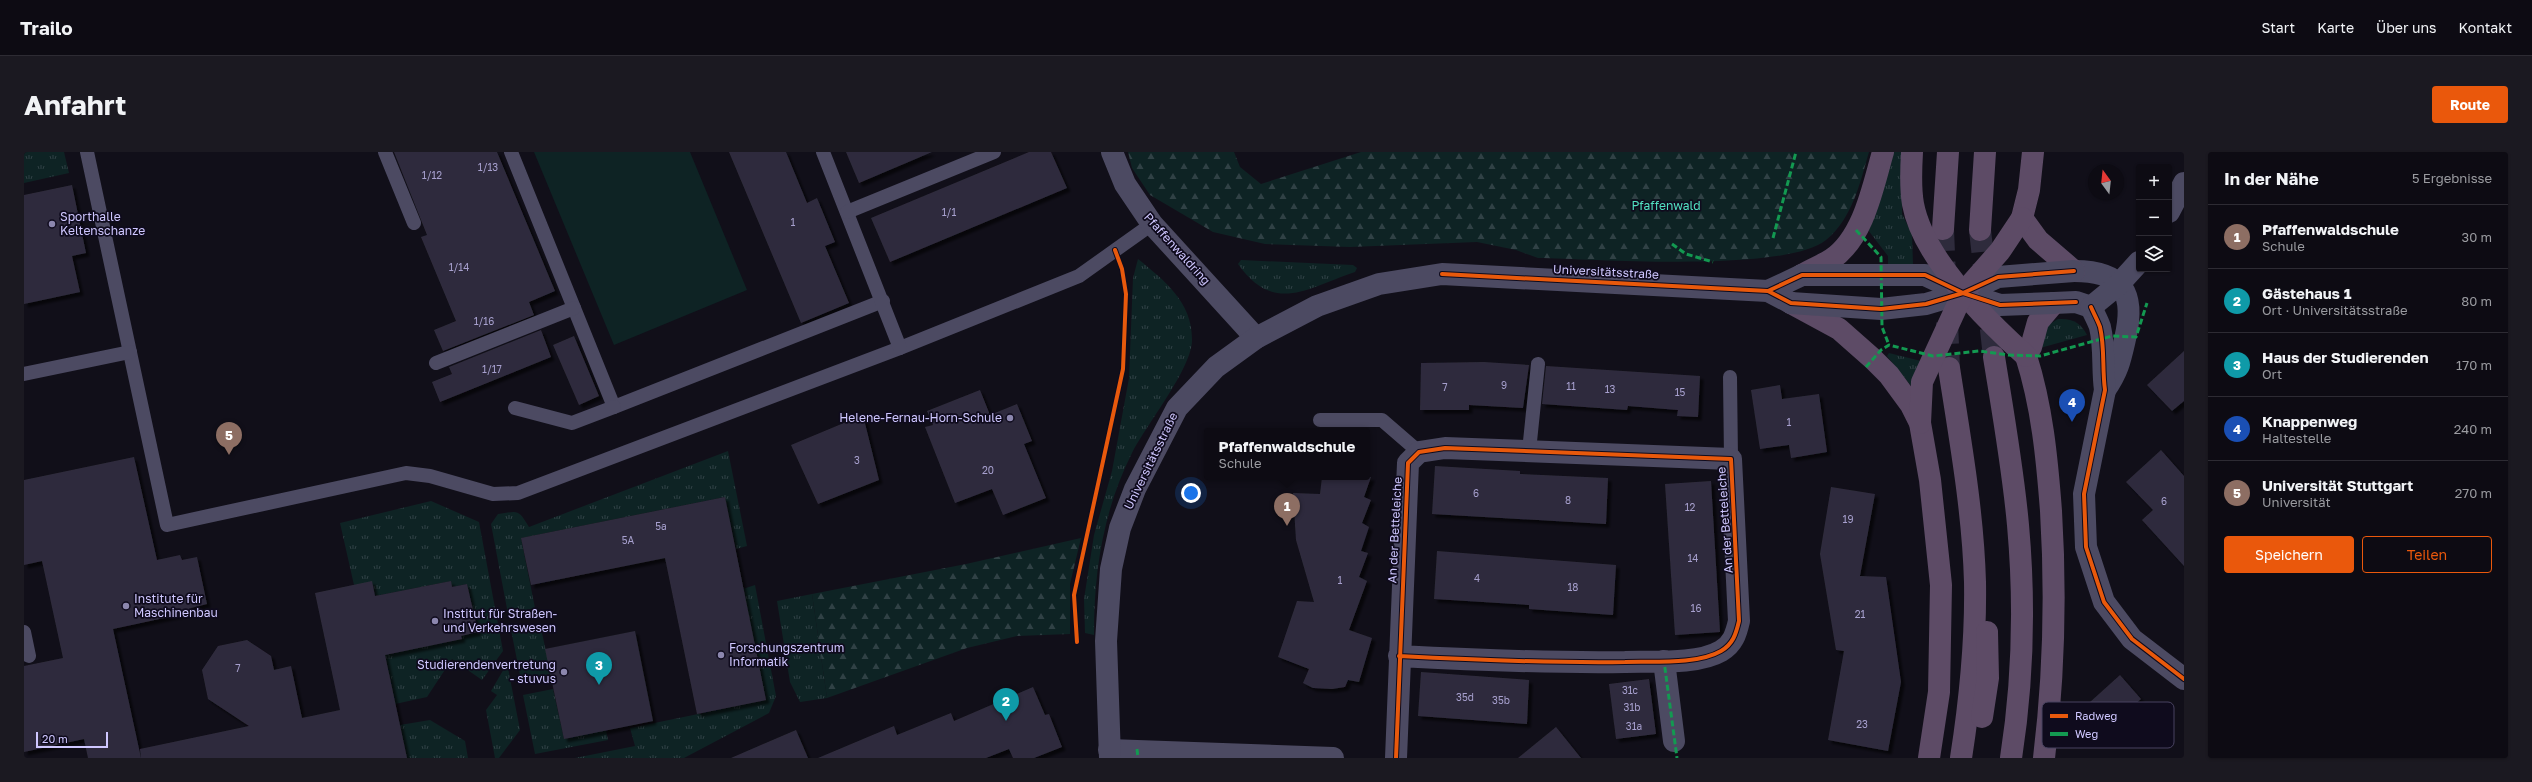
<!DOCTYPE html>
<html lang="de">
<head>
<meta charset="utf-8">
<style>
	body { margin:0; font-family:"Golos Text",sans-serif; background:#1b1921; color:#f1f3f6 }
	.controls { position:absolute; right:12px; top:12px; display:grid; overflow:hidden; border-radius:4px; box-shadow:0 1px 3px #0004 }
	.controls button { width:36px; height:36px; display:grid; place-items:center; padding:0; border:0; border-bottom:1px solid #2d2b33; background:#0d0b13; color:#f1f3f6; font:20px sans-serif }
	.compass { position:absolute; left:2064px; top:12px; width:36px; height:36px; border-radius:50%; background:#0d0b13; box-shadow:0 1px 3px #0004; rotate:345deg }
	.scale { position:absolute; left:12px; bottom:10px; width:72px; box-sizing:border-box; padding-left:4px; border:2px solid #cfc7ff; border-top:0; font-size:11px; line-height:14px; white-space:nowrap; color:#cfc7ff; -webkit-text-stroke:3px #0f0b1d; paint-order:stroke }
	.you { position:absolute; left:1167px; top:341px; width:14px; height:14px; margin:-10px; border:3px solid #fff; border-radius:50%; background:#1a73e8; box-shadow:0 0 0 6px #1a73e833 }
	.badge { display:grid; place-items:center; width:26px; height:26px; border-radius:50%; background:#ea580c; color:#fff; font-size:13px; font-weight:700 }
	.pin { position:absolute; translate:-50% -33px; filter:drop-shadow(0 1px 2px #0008) }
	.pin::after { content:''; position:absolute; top:21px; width:14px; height:12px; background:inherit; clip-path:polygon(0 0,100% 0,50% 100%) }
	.popup { position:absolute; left:1180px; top:276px; width:166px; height:52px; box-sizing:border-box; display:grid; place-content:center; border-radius:4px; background:#0d0b13; filter:drop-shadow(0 1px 3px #0005); font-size:13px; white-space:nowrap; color:#9a9ba0 }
	.popup b { font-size:15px; color:#f1f3f6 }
	.popup::after { content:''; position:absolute; left:50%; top:100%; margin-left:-8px; border:8px solid transparent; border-top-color:#0d0b13 }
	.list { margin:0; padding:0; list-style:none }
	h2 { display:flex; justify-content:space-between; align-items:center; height:52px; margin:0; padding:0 16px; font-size:17px }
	h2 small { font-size:13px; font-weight:400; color:#9a9ba0 }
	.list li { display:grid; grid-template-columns:26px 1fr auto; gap:12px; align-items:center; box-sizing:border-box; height:64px; padding:0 16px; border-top:1px solid #2d2b33 }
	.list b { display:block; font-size:15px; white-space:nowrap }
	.list p { margin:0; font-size:13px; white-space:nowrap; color:#9a9ba0 }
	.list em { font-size:13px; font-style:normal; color:#9a9ba0 }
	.actions { display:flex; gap:8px; padding:12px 16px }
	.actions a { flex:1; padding:9px 0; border:1px solid #ea580c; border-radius:4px; text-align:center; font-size:14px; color:#ea580c }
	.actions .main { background:#ea580c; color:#fff }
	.icon { flex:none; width:22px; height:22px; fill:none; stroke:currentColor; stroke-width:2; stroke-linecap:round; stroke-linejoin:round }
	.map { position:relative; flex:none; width:2160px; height:606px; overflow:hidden; border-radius:4px }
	header { display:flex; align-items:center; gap:24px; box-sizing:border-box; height:56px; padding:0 20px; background:#0d0b13; border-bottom:1px solid #2d2b33 }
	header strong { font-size:19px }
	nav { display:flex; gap:22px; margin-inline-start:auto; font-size:14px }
	.intro { display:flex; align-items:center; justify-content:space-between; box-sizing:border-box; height:96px; padding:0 24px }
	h1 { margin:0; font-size:28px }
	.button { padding:10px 18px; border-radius:4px; background:#ea580c; color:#fff; font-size:14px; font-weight:700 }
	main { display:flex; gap:24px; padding:0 24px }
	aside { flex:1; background:#0d0b13; border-radius:4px; box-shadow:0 1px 3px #0004 }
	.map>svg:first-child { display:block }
	.grass { fill:url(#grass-tufts) }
	.forest { fill:url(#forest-firs) }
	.pitch { fill:#0e2324 }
	.building { fill:#2f2c3c; filter:url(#shadow) }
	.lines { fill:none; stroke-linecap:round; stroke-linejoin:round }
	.trunk-tunnel { stroke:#2e2b3c; stroke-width:22; stroke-dasharray:22 11; stroke-linecap:butt }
	.service { stroke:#4c4a62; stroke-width:14 }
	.minor { stroke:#4c4a62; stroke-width:22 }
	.tertiary { stroke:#4c4a62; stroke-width:22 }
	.trunk { stroke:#5d4b66; stroke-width:22 }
	.minor-bridge { stroke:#4c4a62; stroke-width:22 }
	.tertiary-bridge { stroke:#4c4a62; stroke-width:22 }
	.trunk-bridge { stroke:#5d4b66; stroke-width:22 }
	.quiet { stroke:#139951; stroke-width:3; stroke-dasharray:6 3; stroke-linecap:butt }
	.cycleway-casing { stroke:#0f0b1d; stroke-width:6 }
	.cycleway { stroke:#e8590c; stroke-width:4 }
	.poi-dot { fill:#8c87ae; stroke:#0f0b1d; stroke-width:1.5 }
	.labels { text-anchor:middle; stroke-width:3.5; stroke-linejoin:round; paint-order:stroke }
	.number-label { font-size:10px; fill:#a7a0ce }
	.park-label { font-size:12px; fill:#52e0c1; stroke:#0f0b1d }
	.poi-label { font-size:12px; fill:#cfc7ff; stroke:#0f0b1d; text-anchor:start }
	.street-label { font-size:12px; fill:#cfc7ff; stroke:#0f0b1d }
	.key { fill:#0f0b1d; stroke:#494361; stroke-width:1 }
	.key-label { font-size:11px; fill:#cfc7ff }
</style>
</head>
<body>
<header>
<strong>Trailo</strong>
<nav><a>Start</a><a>Karte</a><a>Über uns</a><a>Kontakt</a></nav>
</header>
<div class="intro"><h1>Anfahrt</h1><a class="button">Route</a></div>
<main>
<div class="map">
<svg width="2160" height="606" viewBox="0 0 2160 606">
	<defs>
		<pattern id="grass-tufts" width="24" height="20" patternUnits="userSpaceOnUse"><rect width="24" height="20" fill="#0e2324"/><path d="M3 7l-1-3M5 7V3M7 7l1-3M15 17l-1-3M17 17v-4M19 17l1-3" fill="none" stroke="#304145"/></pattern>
		<pattern id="forest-firs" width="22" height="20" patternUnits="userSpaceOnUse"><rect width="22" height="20" fill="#0e2324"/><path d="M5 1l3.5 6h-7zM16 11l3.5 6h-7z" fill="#304145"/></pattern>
		<filter id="shadow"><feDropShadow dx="3.5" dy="3.5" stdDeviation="1" flood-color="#0009"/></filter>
	</defs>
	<rect width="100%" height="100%" fill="#110f19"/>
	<!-- grass -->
	<g class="grass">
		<path d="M0,0H40L45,21L0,31Z"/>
		<path d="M1866,0H1878V62L1888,82L1889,113L1864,114V104L1844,78Z"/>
		<path d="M1114,107C1141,129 1168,150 1168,187C1169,215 1122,273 1108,301C1079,359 1070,419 1070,483L1061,481L1060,447L1070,383L1088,319L1105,226L1109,126Z"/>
		<path d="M1217,108L1329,113L1333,116L1331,120C1283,136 1250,163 1214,112Z"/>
		<path d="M2034,167C2049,166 2057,171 2063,183L2016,196L2024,173Z"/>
		<path d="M1865,201L1897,209L1888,235L1863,204Z"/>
		<path d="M704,299L723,394L712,397L701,345L497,386L511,456L484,462L467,372L474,362C495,359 494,357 505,375Z"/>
		<path d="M407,349L455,370L479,499L458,528L428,507L403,545L371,552L361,503L438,487L437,484L454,480L443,432L428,435L427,429L351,444L348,430L330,433L316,371Z"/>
		<path d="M731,433L752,544L745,561L660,606H551L611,594L606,576L742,548L719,437Z"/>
		<path d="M788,442L803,546L776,550L766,530L753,449Z"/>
		<path d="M516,472L527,522L497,528L487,478Z"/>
		<path d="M481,515L484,516L496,578L475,606H471L462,558L473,543L467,539Z"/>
		<path d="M529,537L540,587L582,578L584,588L511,602L499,543Z"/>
		<path d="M406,568L441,589L444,606H383L376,573Z"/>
	</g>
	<!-- forest -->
	<g class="forest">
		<path d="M1104,0H1210L1216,15L1237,32L1337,0H1845C1836,31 1828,67 1802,88C1760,121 1573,107 1514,106L1492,98L1453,90L1326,95L1241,92L1189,80L1126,43L1108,16Z"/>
		<path d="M1057,386L1046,432V482L993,484L943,496L803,546L788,442L942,412Z"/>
	</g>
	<!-- pitch -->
	<path class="pitch" d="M510,0H666L723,138L590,193Z"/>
	<!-- building -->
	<g class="building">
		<path d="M370,0H473L531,139L505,150L510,163L419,199L410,178L432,169L397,85L403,83Z"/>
		<path d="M705,0H762L783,51L793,46L811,90L801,94L825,151L777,171Z"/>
		<path d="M822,0H908L835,31Z"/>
		<path d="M1005,0H1027L1043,36L866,110L847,66Z"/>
		<path d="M48,33L62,101L48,104L56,140L0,152V43Z"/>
		<path d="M517,178L527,205L416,250L408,230L428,222L425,215Z"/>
		<path d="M550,184L575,244L555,253L529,193Z"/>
		<path d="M2160,199V249L2148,259L2123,233Z"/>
		<path d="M1460,210L1505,213L1499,256L1445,253V258H1396L1397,211Z"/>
		<path d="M1522,214L1676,224L1674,265L1653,264L1654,258L1604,254L1603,258L1518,252Z"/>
		<path d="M1756,233L1758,247L1795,242L1803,300L1767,306L1765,293L1736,297L1727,238Z"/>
		<path d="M956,238L966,263L993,252L1008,289L1000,292L1022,346L979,363L968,337L931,351L901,275L909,273L903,259Z"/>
		<path d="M839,263L855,328L794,352L767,293Z"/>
		<path d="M2137,298L2160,324V414L2118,368L2129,358L2102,330Z"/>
		<path d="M110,305L133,408L156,403L158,408L173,405L183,452L167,456L168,460L89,477L117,606H64L60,587L0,600V514L39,506L18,409L0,413V328Z"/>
		<path d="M1411,314L1496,319V322L1584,326L1582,372L1408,362Z"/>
		<path d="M1298,325H1347L1340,345L1347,348L1338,371L1345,375L1337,399L1344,401L1335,425L1343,429L1325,478L1348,486L1335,530L1324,528L1321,535L1308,537L1289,536L1279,531L1285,517L1254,505L1273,449L1290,450L1272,388L1269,341L1296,342Z"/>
		<path d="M1687,329L1696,480L1651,483L1641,332Z"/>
		<path d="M1807,335L1851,342L1836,424L1862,425L1877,530L1864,599L1804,588L1820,499L1812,498L1796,402Z"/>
		<path d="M701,345L742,548L673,562L641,406L507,433L497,386Z"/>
		<path d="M1413,399L1592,413L1589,463L1505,457V453L1410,447Z"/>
		<path d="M348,429L351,444L427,429L428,435L443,432L454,480L437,484L438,487L361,503L383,606H117L116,597L225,574L184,547L178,518L194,494L223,488L247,504L250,518L267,514L278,566L316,558L291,441Z"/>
		<path d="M611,479L629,569L540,587L521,497Z"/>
		<path d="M1397,520L1505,528L1503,572L1394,564Z"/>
		<path d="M2096,523L2117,547L2075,583L2055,560Z"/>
		<path d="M1625,527L1632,582L1592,587L1585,532Z"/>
		<path d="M1009,535L1021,563L1025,562L1038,595L1010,606H989L985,597L962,606H794L870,574L873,583L927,561L930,569Z"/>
		<path d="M1532,575L1557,606H1494Z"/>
		<path d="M772,578L784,606H707Z"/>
	</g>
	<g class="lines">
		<!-- trunk-tunnel -->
		<g class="trunk-tunnel">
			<path d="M1919,77L1921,126"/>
			<path d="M1956,78L1970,205"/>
			<path d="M1923,170L1925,216"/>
		</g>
		<!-- service -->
		<g class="service">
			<path d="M63,0L143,373L382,321L406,324L469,342L494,341L876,196L1055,124L1128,72"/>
			<path d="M361,0L390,71"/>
			<path d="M487,0L590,255L859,149"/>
			<path d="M799,0L876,196"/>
			<path d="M823,60L970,0"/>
			<path d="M412,211L550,156"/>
			<path d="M0,222L106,200"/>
			<path d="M1706,225L1707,307"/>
			<path d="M491,256L548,271L590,255"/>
			<path d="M1296,268H1358L1395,300"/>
			<path d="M1505,299L1514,212"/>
			<path d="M0,480L5,504"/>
		</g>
		<!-- minor -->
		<g class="minor">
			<path d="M1088,0L1101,32L1128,72L1232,186"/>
			<path d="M2145,60L2160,31"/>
			<path d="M2050,119C2099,119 2112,141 2101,187C2096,209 2094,219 2081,238"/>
			<path d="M2030,151L2052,150L2067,155"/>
			<path d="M2067,155C2070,162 2074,169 2076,175C2081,196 2078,217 2081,238L2060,342L2062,395L2080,450L2108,487L2160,527"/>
			<path d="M2067,155L2095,132L2115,110"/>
			<path d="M1640,509L1650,589"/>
			<path d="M1085,598L1309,606"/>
			<path d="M1372,606L1384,311L1395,300L1421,296L1707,307L1715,469C1712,482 1709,492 1697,499C1673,513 1628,509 1601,510C1525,511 1451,508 1375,504"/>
		</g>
		<!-- tertiary -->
		<g class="tertiary">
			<path d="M1744,139L1778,123"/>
			<path d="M1086,606L1082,489L1087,417L1096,376L1111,337L1153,256L1192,215L1232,186L1293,154L1355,132L1418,122L1744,139L1767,151"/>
		</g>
		<!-- trunk -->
		<g class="trunk">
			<path d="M2009,0L2005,38L1998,66L2014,88L2050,119"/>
			<path d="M1919,77L1924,0"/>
			<path d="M1956,78L1961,0"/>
			<path d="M1778,123C1788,117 1799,113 1808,107C1840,85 1849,34 1859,0"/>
			<path d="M1767,151L1815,177L1849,207L1865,223L1887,253L1896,271L1906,328L1917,433L1915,540L1905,606"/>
			<path d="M1970,205C1979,261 1989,317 1994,373C2001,451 1999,529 1987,606"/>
			<path d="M1925,216C1936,287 1949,359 1951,430C1952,489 1946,548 1937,606"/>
			<path d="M1958,565L1964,526L1963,480"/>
			<path d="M2020,606C2030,524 2032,441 2027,359C2023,306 2018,254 2002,204L2007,195L2014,170L2030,151"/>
		</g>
		<!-- minor-bridge -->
		<g class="minor-bridge">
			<path d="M1939,141L1974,125L2050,119"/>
			<path d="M1939,141L1976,153L2030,151"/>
		</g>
		<!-- tertiary-bridge -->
		<g class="tertiary-bridge">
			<path d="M1778,123H1901L1939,141"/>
			<path d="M1767,151L1857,157L1902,152L1939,141"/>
		</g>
		<!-- trunk-bridge -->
		<g class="trunk-bridge">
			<path d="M1888,0C1887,17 1886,35 1889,52C1899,106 1962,168 2002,204"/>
			<path d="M1896,271L1898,230L1939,141L1976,99L1998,66"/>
		</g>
		<!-- quiet -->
		<g class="quiet">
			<path d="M1832,78L1857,105L1858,175L1865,193"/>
			<path d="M1749,86L1772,0"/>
			<path d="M1648,92L1662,102L1689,110"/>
			<path d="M1842,215L1857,198L1865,193L1909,204L1955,199L1984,203L2016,204L2088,184L2112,185L2123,151"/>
			<path d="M1637,509H1640L1653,606"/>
			<path d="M1113,597L1114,606"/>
		</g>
		<defs>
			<g id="cycleway">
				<path d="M1418,122L1744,139L1767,151L1857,157L1902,152L1939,141L1974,125L2050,119"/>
				<path d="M1744,139L1778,123H1901L1939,141L1976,153L2052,150"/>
				<path d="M2067,155C2070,162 2074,169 2076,175C2081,196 2078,217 2081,238L2060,342L2062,395L2080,450L2108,487L2160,527"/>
				<path d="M1053,490L1050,443L1099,217L1102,142L1098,117L1091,98"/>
				<path d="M1372,606L1384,311L1395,300L1421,296L1707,307L1715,469C1712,482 1709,492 1697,499C1673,513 1628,509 1601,510C1525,511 1451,508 1375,504"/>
			</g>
		</defs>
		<!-- cycleway casing -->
		<use href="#cycleway" class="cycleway-casing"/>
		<!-- cycleway -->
		<use href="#cycleway" class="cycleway"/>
	</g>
	<!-- markers -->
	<g class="poi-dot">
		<circle cx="28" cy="72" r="4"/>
		<circle cx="986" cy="266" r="4"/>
		<circle cx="102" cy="454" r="4"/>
		<circle cx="411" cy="469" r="4"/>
		<circle cx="697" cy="503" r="4"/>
		<circle cx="540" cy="520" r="4"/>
	</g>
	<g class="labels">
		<!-- number labels -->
		<g class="number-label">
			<text x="464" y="19">1/13</text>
			<text x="408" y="27">1/12</text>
			<text x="925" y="64">1/1</text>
			<text x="769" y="74">1</text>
			<text x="435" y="119">1/14</text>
			<text x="460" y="173">1/16</text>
			<text x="468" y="221">1/17</text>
			<text x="1480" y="237">9</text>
			<text x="1547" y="238">11</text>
			<text x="1421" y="239">7</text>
			<text x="1586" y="241">13</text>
			<text x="1656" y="244">15</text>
			<text x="1765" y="274">1</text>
			<text x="833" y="312">3</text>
			<text x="964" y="322">20</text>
			<text x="1452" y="345">6</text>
			<text x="1544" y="352">8</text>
			<text x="2140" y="353">6</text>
			<text x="1666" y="359">12</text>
			<text x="1824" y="371">19</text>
			<text x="637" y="378">5a</text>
			<text x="604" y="392">5A</text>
			<text x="1669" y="410">14</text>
			<text x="1453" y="430">4</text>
			<text x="1316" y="432">1</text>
			<text x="1549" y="439">18</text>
			<text x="1672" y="460">16</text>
			<text x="1836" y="466">21</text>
			<text x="214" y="520">7</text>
			<text x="1606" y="542">31c</text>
			<text x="1441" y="549">35d</text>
			<text x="1477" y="552">35b</text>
			<text x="1608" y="559">31b</text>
			<text x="1838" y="576">23</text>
			<text x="1610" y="578">31a</text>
		</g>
		<!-- park labels -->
		<g class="park-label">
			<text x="1642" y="58">Pfaffenwald</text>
		</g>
		<!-- poi labels -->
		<g class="poi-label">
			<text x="36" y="69">Sporthalle<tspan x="36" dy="14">Keltenschanze</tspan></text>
			<text x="978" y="270" text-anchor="end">Helene-Fernau-Horn-Schule</text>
			<text x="110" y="451">Institute für<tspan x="110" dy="14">Maschinenbau</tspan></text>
			<text x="419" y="466">Institut für Straßen-<tspan x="419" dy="14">und Verkehrswesen</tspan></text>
			<text x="705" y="500">Forschungszentrum<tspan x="705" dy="14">Informatik</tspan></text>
			<text x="532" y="517" text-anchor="end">Studierendenvertretung<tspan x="532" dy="14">- stuvus</tspan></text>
		</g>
		<!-- street labels -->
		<g class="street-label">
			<text transform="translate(1153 97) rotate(48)" y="4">Pfaffenwaldring</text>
			<text transform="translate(1582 120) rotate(3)" y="4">Universitätsstraße</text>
			<text transform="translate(1127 309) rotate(-64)" y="4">Universitätsstraße</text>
			<text transform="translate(1701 368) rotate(-94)" y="4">An der Betteleiche</text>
			<text transform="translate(1371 378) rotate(-87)" y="4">An der Betteleiche</text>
		</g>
	</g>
	<!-- legend -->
	<rect x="2018" y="550" width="132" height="46" rx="6" class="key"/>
	<rect x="2026" y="562" width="18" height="4" fill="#e8590c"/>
	<rect x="2026" y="580" width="18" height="4" fill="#139951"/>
	<g class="key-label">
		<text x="2051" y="568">Radweg</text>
		<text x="2051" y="586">Weg</text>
	</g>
</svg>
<div class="controls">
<button>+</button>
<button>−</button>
<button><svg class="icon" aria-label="layers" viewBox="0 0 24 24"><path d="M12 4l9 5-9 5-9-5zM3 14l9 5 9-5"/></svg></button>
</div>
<svg class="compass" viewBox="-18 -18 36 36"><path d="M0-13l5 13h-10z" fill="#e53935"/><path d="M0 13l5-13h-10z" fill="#9a9ba0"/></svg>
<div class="scale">20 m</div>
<div class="you"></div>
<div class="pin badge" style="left:1263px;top:374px;background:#8d6e63">1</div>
<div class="popup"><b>Pfaffenwaldschule</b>Schule</div>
<div class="pin badge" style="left:982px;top:569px;background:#0f9aa8">2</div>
<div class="pin badge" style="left:575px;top:533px;background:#0f9aa8">3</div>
<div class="pin badge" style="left:2048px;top:270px;background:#1a4fb4">4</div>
<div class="pin badge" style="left:205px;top:303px;background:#8d6e63">5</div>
</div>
<aside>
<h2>In der Nähe<small>5 Ergebnisse</small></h2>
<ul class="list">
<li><span class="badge" style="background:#8d6e63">1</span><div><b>Pfaffenwaldschule</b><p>Schule</p></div><em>30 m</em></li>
<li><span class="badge" style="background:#0f9aa8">2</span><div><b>Gästehaus 1</b><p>Ort · Universitätsstraße</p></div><em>80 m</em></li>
<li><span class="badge" style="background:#0f9aa8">3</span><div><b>Haus der Studierenden</b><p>Ort</p></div><em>170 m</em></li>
<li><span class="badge" style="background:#1a4fb4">4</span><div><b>Knappenweg</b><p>Haltestelle</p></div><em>240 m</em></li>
<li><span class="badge" style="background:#8d6e63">5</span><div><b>Universität Stuttgart</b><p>Universität</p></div><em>270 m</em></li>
</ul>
<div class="actions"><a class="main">Speichern</a><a>Teilen</a></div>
</aside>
</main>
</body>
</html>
